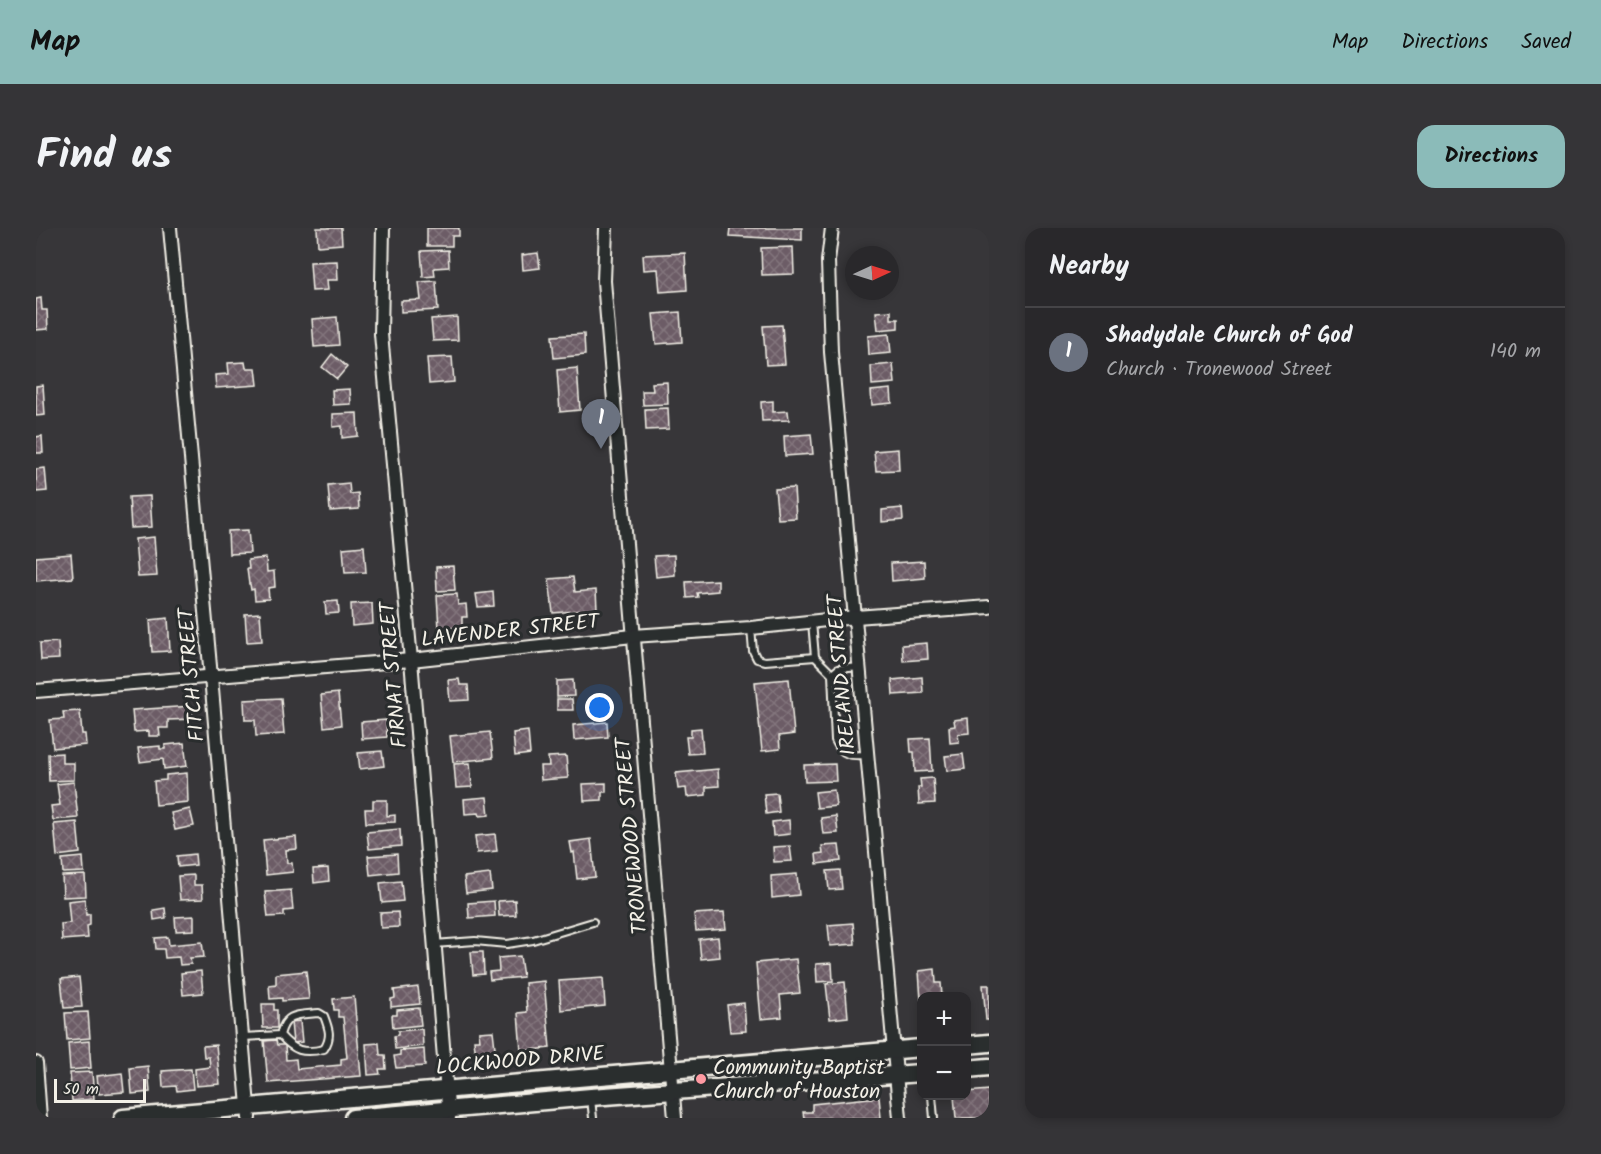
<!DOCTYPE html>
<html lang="en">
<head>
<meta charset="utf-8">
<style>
	body { margin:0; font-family:Kalam,sans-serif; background:#353437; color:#f1f3f6 }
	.controls { position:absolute; right:18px; bottom:18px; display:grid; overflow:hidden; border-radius:12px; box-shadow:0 3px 9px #0003 }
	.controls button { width:54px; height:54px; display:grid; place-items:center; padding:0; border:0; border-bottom:2px solid #454447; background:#29282b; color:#f1f3f6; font:30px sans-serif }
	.compass { position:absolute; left:809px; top:18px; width:54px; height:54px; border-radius:50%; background:#29282b; box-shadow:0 3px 9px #0003; rotate:86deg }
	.scale { position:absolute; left:18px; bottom:15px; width:92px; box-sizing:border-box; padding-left:6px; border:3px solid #f4f1e8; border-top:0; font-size:16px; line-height:21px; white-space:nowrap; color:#f4f1e8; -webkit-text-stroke:4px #2a2d2e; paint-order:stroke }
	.you { position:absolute; left:564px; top:480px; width:21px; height:21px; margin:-15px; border:4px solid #fff; border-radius:50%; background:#1a73e8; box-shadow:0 0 0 9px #1a73e833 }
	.badge { display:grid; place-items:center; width:39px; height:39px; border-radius:50%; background:#8bbbb9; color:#fff; font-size:20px; font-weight:700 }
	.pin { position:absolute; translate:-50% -50px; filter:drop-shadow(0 2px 3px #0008) }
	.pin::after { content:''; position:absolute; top:32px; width:21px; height:18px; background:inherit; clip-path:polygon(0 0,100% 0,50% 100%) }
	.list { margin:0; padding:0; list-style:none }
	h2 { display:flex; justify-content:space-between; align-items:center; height:78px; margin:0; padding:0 24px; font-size:26px }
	h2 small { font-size:20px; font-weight:400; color:#a5a6a9 }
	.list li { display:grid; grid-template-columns:39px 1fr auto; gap:18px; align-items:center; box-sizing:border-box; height:90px; padding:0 24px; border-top:2px solid #454447 }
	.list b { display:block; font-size:22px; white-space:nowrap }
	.list p { margin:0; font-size:20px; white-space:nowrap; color:#a5a6a9 }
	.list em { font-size:20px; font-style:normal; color:#a5a6a9 }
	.map { position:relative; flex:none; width:953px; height:890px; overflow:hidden; border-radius:18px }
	header { display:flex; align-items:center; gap:36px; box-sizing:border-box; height:84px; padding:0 30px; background:#8bbbb9; color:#111 }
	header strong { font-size:28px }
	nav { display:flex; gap:33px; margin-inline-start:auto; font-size:21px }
	.intro { display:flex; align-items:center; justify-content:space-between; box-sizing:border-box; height:144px; padding:0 36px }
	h1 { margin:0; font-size:42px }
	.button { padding:15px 27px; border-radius:18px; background:#8bbbb9; color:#111; font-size:21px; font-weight:700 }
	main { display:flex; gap:36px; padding:0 36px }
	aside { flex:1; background:#29282b; border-radius:18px; box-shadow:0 3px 9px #0003 }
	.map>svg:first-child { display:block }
	.building { fill:url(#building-cross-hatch); stroke:#f4f1e8; stroke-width:1.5 }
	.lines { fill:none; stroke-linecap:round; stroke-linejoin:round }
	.lane-casing { stroke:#f4f1e8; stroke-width:10 }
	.street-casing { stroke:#f4f1e8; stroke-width:16 }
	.secondary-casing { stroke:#f4f1e8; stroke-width:21 }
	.lane { stroke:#2a2d2e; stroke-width:6 }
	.street { stroke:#2a2d2e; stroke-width:12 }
	.secondary { stroke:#2a2d2e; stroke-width:16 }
	.poi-dot { fill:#ff9aa2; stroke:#2a2d2e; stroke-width:2 }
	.labels { text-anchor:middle; stroke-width:6; stroke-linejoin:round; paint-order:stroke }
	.street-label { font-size:21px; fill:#f4f1e8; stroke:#2a2d2e }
	.poi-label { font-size:21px; fill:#f4f1e8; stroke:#2a2d2e; text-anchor:start }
</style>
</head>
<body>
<header>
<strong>Map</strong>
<nav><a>Map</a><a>Directions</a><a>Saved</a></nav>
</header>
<div class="intro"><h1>Find us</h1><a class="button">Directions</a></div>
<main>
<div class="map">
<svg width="953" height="890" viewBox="0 0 953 890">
	<defs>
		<pattern id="building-cross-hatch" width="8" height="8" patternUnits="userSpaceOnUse" patternTransform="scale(1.5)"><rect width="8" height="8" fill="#6c5c66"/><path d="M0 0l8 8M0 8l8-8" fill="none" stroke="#82747c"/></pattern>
	</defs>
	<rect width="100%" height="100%" fill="#373639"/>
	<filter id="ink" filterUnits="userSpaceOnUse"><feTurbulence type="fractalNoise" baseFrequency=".0167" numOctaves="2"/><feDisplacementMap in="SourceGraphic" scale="12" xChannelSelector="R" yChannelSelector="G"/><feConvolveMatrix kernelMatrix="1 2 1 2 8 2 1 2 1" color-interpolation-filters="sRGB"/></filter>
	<g filter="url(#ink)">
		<!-- building -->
		<g class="building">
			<path d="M281,0H305L306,16L282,18Z"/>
			<path d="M391,0H423V8H416V18H391Z"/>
			<path d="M694,0H766V12L693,8Z"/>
			<path d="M757,19L758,46L726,47L725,20Z"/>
			<path d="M412,22L413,39L398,40L399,48L387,49L385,23Z"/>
			<path d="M502,25L504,40L487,42L486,27Z"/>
			<path d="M649,25L651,62L624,64L622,41L608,42L607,27Z"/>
			<path d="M301,33L302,52H291L292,62L276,63L274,34Z"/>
			<path d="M400,53L402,82L365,84V73L385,72L383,54Z"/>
			<path d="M5,70L6,82H11L12,101L0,102V71Z"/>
			<path d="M855,83V91H862V100L842,102L840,84Z"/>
			<path d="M644,84L646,114L620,116L617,86Z"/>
			<path d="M301,89L303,117L278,119L276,91Z"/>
			<path d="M421,89L422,112L397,113L395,91Z"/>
			<path d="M746,97L749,136L730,137L727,98Z"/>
			<path d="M548,106L549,127L518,130L516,108Z"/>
			<path d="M853,106L855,125L833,127L832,108Z"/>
			<path d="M296,126L311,139L301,151L286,139Z"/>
			<path d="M416,129L418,154L393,156L391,130Z"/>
			<path d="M209,134L210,140H220L222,157L180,160L179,147L193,146L192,135Z"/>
			<path d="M857,136L859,155L836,157L835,138Z"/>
			<path d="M541,140L544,182L524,184L521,142Z"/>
			<path d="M631,154L632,176L607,177L606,163H617L616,155Z"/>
			<path d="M7,157L9,187L0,188V158Z"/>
			<path d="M314,161L315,176L297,177L296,162Z"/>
			<path d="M855,161L856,175L836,177L835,163Z"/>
			<path d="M737,173V184L752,183L753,192L726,193L725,174Z"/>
			<path d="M632,180L633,201L610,202L609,181Z"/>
			<path d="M321,185L322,208L306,210V198L297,199V186Z"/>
			<path d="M775,206L777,226L749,228L748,208Z"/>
			<path d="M6,208L7,225H0V209Z"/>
			<path d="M862,221L863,242L840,243L838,223Z"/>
			<path d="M9,240L11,263L0,264V241Z"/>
			<path d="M313,255L314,266L322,265L323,281L294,283L292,257Z"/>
			<path d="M758,260L760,290L742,291L739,261Z"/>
			<path d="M114,268L116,299L95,300L93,269Z"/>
			<path d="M866,280L867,292L846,294V282Z"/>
			<path d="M212,302L214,325L193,326L192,303Z"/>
			<path d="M118,309L121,348L102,349L99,311Z"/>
			<path d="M328,318L330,344L309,345L307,320Z"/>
			<path d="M35,326L37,350L0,353V329Z"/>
			<path d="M638,327L639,347L620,349L618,328Z"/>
			<path d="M230,330L231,344L238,343L239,359L232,360L233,371L219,372L218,361L215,362L214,356H213L211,341H213L212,332Z"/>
			<path d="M888,333L889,350L856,353L855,335Z"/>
			<path d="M417,338L419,362L401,363L400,339Z"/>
			<path d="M537,349L539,364L560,362L561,381L517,385L513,351Z"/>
			<path d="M682,352V363L661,365L662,369L651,370L650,354Z"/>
			<path d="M457,364L458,378L442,379L440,366Z"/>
			<path d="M421,366L422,377L430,376L431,389H426V399L403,401L401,367Z"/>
			<path d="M302,373L303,385L290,386L289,374Z"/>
			<path d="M336,375L337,396L316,398L315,376Z"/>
			<path d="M224,385L226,413L211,414L209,386Z"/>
			<path d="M132,390L134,423L116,424L114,392Z"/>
			<path d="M22,414L23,431L5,432L4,415Z"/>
			<path d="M891,415L892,431L867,433L866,417Z"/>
			<path d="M886,449L887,465L857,467L856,452Z"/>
			<path d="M423,451L424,457H432L433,472L414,473L412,452Z"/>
			<path d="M753,451L758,506L743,508L744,521L726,523L719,454Z"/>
			<path d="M537,452L538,468L521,469V453Z"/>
			<path d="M302,465L305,497L288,499L285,467Z"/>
			<path d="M245,470L248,506L220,508L219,492H209L208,472Z"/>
			<path d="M521,471H536L537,482H521Z"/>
			<path d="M156,478L157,491L132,492V500H123L124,508H113V503L98,504L96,482Z"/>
			<path d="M44,483L46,506H49L50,517L17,520L14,492L28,491L27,484Z"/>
			<path d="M932,490L933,505L922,506L923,514L914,515L913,499L919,498L918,492Z"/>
			<path d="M350,492L351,509L326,511L325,494Z"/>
			<path d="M571,494L572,509L538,512L537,497Z"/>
			<path d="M665,500L667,525L652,526L650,509H655V501Z"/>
			<path d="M492,503L494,526L479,528L477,505Z"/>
			<path d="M454,504L457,530L417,534L414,508Z"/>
			<path d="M894,510L896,543L879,544L878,524H875L874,511Z"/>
			<path d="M148,515L151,538L128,541L127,531L104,534L102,520L124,518V521H129V517Z"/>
			<path d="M346,523L348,538L324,541L322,525Z"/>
			<path d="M26,525V535H38V552L13,553L12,526Z"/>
			<path d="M927,526L929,541L911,543L909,528Z"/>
			<path d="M530,528L532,550L505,552L504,538H513L512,529Z"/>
			<path d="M434,535L436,559L420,560L418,536Z"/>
			<path d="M799,536L800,553L769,554L768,537Z"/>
			<path d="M682,541L683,558L670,559V567L651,569L650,560L642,561L640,545Z"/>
			<path d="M151,545L152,574L120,577L118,553L130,552V547Z"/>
			<path d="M897,550L899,575L883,576L882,559H885L884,551Z"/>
			<path d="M38,554L42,590L17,592L15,578L24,577L21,556Z"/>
			<path d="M570,555V564H566V572L548,573L547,556Z"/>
			<path d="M798,562L800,578L781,580L779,564Z"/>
			<path d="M741,565L743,584L730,586L728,566Z"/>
			<path d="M451,569L453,587L444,588L443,585L429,586L428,571Z"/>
			<path d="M337,572H351V588L359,587V594L330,595L329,581H337Z"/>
			<path d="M154,581L158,598L139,602L135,585Z"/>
			<path d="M800,588L802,605L787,606L785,590Z"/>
			<path d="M753,592L754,606L737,608L736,594Z"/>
			<path d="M41,594L44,625L21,628L18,596Z"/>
			<path d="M364,601L365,618L333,621L331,604Z"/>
			<path d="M459,606L461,623L441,625L439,608Z"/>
			<path d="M260,609L261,621L250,622L251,635H256L257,644L230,647L227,612Z"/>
			<path d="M555,611L559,649L541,651L538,624L536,625L534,614Z"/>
			<path d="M803,617L805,633L781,636L780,626L787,625L786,618Z"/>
			<path d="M754,618L756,633L738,634L737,619Z"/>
			<path d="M159,626L160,637L142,639L141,628Z"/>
			<path d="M361,626L362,644L334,647L332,628Z"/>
			<path d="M47,629L48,644L27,645L26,631Z"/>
			<path d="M292,640L293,653L278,655L277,641Z"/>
			<path d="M804,642L806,661L793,662L791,643Z"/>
			<path d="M454,646L456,662L430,665L428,649Z"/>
			<path d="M761,646L763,667L736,670L735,648Z"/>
			<path d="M49,647L50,668L27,669L26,648Z"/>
			<path d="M158,647V657H166L167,671L144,672L142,648Z"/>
			<path d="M365,653L367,673L346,675L344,655Z"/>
			<path d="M255,662L257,682L248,683V688L232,689L229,664Z"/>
			<path d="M49,671L50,687L54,686V697L51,698L52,710L26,712L25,696L34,695L32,673Z"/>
			<path d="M479,672L480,687L463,688L462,673Z"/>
			<path d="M458,673L459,688L433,690L432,675Z"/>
			<path d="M129,680L130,690L118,692L117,682Z"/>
			<path d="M362,684L363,699L345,700L344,685Z"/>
			<path d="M688,684L690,701L660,703L658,686Z"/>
			<path d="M158,688V702L140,703L139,689Z"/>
			<path d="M817,695L819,716L794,718L792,697Z"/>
			<path d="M132,709L133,717L166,714L168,729L154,730L155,736L144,737L143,729L129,730L128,721H120L119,710Z"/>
			<path d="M682,709L684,729L665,731L663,711Z"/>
			<path d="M435,724H447L448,746L437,747Z"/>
			<path d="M484,728L487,749L454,752L453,744L463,743L462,730Z"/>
			<path d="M760,731L764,765L744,767L746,789L725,791L720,735Z"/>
			<path d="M796,735L797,753L781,754L780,736Z"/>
			<path d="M899,741L900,755H905L906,768H885V773L883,743Z"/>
			<path d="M165,743L167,765L147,767L145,745Z"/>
			<path d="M270,743L273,771L246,773V770L234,771L233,757L240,756V746Z"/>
			<path d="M43,749L46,779L28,780L25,751Z"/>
			<path d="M567,750L569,778L525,782L523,753Z"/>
			<path d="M508,753L514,820L485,823L482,785L491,784L489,755Z"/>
			<path d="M809,754L812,789L794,791L790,756Z"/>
			<path d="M947,757H953V792H950Z"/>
			<path d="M382,759L384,776L355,779V771L359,770L358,762Z"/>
			<path d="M318,769L325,848L232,855L228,813L240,812L241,817H249L250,832L260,831L261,841L305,837V831L311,830L307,789H302V782H298L297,771Z"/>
			<path d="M708,775L710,803L694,804L691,777Z"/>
			<path d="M226,776H238V782H241V800H227Z"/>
			<path d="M383,780L385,797L357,800L356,787H361V782Z"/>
			<path d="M52,784L54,810L31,812L29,785Z"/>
			<path d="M264,793L266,814L257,815L255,794Z"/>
			<path d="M386,801L387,818L359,821L358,808L362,807V803Z"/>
			<path d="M457,803L460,828L440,830L438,812H444L443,804Z"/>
			<path d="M53,813L55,840L34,842L32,815Z"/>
			<path d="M343,815L344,827H349L350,841H343L344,846L332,847L330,816Z"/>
			<path d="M180,817L184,856L160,858L159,841L174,839L173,829H168L167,818Z"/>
			<path d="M388,821L389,838L360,840L358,828L364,827V823Z"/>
			<path d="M112,838L114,864L96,866L94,840Z"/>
			<path d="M155,841L157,861L141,863L140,858L127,859L126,843Z"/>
			<path d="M56,844L58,871L36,873L34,845Z"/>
			<path d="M86,845L88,864L63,866L61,848Z"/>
			<path d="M953,862V890H920L918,868H930V864Z"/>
			<path d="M843,869L845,890H768L767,884H776V876Z"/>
		</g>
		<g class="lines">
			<defs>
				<g id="lane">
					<path d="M776,394L779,429L796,446"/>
					<path d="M715,400L717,423L721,431L729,433L779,429"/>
					<path d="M824,439L802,441L796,446L799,512C806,528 815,528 831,527"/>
					<path d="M398,716L439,713L471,716L497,712L557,694"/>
					<path d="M283,785L288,788C293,801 296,809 288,821C267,826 258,823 244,807C250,784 262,787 283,785Z"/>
					<path d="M206,809L244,807"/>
					<path d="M896,868L898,890"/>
					<path d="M555,870L557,890"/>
				</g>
				<g id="street">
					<path d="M134,0L175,449L213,890"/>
					<path d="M347,0L345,106L375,432L413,890"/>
					<path d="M570,0L568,53L599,423L639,890"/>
					<path d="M796,0L792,33L795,124L864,890"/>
					<path d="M0,463L375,432L597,408L715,400L820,389L953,379"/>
					<path d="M0,835L4,890"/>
				</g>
				<g id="secondary">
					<path d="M930,817L953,815"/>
					<path d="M930,841L953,839"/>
					<path d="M87,890L885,820"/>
					<path d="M317,890L555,869L885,845"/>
				</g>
			</defs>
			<!-- lane casing -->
			<use href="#lane" class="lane-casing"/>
			<!-- street casing -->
			<use href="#street" class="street-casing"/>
			<!-- secondary casing -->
			<use href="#secondary" class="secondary-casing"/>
			<!-- lane -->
			<use href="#lane" class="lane"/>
			<!-- street -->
			<use href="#street" class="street"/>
			<!-- secondary -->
			<use href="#secondary" class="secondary"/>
		</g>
	</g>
	<!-- markers -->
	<circle class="poi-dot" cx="665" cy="851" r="6"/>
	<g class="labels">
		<!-- street labels -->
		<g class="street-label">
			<text transform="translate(474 402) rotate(-6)" y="7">LAVENDER STREET</text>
			<text transform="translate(155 447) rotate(-95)" y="7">FITCH STREET</text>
			<text transform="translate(357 447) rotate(-95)" y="7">FIRNAT STREET</text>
			<text transform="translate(805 447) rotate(-95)" y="7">IRELAND STREET</text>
			<text transform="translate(595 608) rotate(-95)" y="7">TRONEWOOD STREET</text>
			<text transform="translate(484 832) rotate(-5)" y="7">LOCKWOOD DRIVE</text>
		</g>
		<!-- poi labels -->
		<g class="poi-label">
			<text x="677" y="846">Community Baptist<tspan x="677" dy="24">Church of Houston</tspan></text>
		</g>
	</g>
</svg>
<div class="controls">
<button>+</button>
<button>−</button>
</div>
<svg class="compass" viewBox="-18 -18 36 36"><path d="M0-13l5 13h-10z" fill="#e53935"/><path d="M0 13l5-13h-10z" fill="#a5a6a9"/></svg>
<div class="scale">50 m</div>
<div class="you"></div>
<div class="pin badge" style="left:565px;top:221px;background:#6b7280">1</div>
</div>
<aside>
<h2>Nearby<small></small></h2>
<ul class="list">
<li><span class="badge" style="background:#6b7280">1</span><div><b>Shadydale Church of God</b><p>Church · Tronewood Street</p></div><em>140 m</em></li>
</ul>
</aside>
</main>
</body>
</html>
